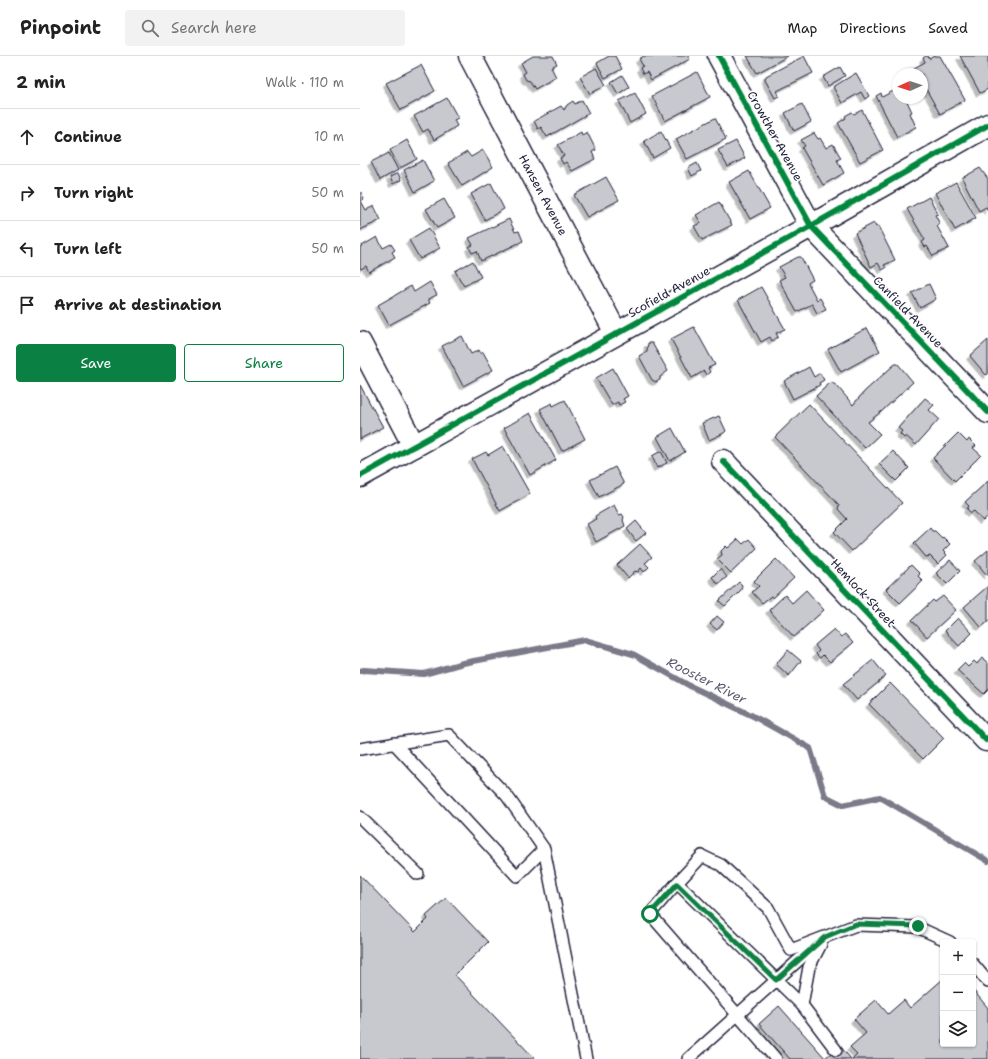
<!DOCTYPE html>
<html lang="en">
<head>
<meta charset="utf-8">
<style>
	body { margin:0; font-family:"Shantell Sans",sans-serif; background:#f2f2f2; color:#222 }
	.controls { position:absolute; right:12px; bottom:12px; display:grid; overflow:hidden; border-radius:4px; box-shadow:0 1px 3px #0004 }
	.controls button { width:36px; height:36px; display:grid; place-items:center; padding:0; border:0; border-bottom:1px solid #e0e0e0; background:#fff; color:#222; font:20px sans-serif }
	.compass { position:absolute; left:532px; top:12px; width:36px; height:36px; border-radius:50%; background:#fff; box-shadow:0 1px 3px #0004; rotate:267deg }
	.stop { position:absolute; width:12px; height:12px; margin:-9px; border:3px solid #0b8043; border-radius:50%; background:#fff }
	.stop.end { background:#0b8043; border-color:#fff; box-shadow:0 1px 4px #0008 }
	.list { margin:0; padding:0; list-style:none }
	h2 { display:flex; justify-content:space-between; align-items:center; height:52px; margin:0; padding:0 16px; font-size:17px }
	h2 small { font-size:13px; font-weight:400; color:#767676 }
	.list li { display:grid; grid-template-columns:26px 1fr auto; gap:12px; align-items:center; box-sizing:border-box; height:56px; padding:0 16px; border-top:1px solid #e0e0e0 }
	.list b { display:block; font-size:15px; white-space:nowrap }
	.list em { font-size:13px; font-style:normal; color:#767676 }
	.actions { display:flex; gap:8px; padding:12px 16px }
	.actions a { flex:1; padding:9px 0; border:1px solid #0b8043; border-radius:4px; text-align:center; font-size:14px; color:#0b8043 }
	.actions .main { background:#0b8043; color:#fff }
	.icon { flex:none; width:22px; height:22px; fill:none; stroke:currentColor; stroke-width:2; stroke-linecap:round; stroke-linejoin:round }
	.map { position:relative; flex:none; width:628px; height:1003px; overflow:hidden }
	header { display:flex; align-items:center; gap:24px; box-sizing:border-box; height:56px; padding:0 20px; background:#fff; border-bottom:1px solid #e0e0e0 }
	header strong { font-size:19px }
	nav { display:flex; gap:22px; margin-inline-start:auto; font-size:14px }
	.search { width:280px; height:36px; background:#f2f2f2; display:flex; align-items:center; gap:10px; box-sizing:border-box; padding:0 14px; border-radius:4px; color:#767676; font-size:15px }
	main { display:flex }
	aside { flex:1; background:#fff }
	.map>svg:first-child { display:block }
	.lines { fill:none; stroke-linecap:round; stroke-linejoin:round }
	.stream { stroke:#7a7a88; stroke-width:6 }
	.building { fill:#c8c8cf; stroke:#22223b; filter:url(#shadow) }
	.lane-casing { stroke:#22223b; stroke-width:14 }
	.street-casing { stroke:#22223b; stroke-width:25 }
	.lane { stroke:#fff; stroke-width:11 }
	.street { stroke:#fff; stroke-width:22 }
	.cycleway-casing { stroke:#fff; stroke-width:8 }
	.cycleway { stroke:#00873e; stroke-width:6 }
	.route { stroke:#0b8043; stroke-width:5 }
	.labels { text-anchor:middle; stroke-width:3.5; stroke-linejoin:round; paint-order:stroke }
	.street-label { font-size:12px; fill:#22223b; stroke:#fff }
	.water-label { font-size:13px; font-style:italic; fill:#5c5c6f; stroke:#fff }
</style>
</head>
<body>
<header>
<strong>Pinpoint</strong>
<div class="search"><svg class="icon" aria-label="search" viewBox="0 0 24 24"><circle cx="10" cy="10" r="6"/><path d="M15 15l6 6"/></svg>Search here</div>
<nav><a>Map</a><a>Directions</a><a>Saved</a></nav>
</header>
<main>
<aside>
<h2>2 min<small>Walk · 110 m</small></h2>
<ul class="list">
<li><svg class="icon" aria-label="ahead" viewBox="0 0 24 24"><path d="M12 20V5M6 11l6-6 6 6"/></svg><div><b>Continue</b></div><em>10 m</em></li>
<li><svg class="icon" aria-label="right" viewBox="0 0 24 24"><path d="M7 20v-9h11M14 6l5 5-5 5"/></svg><div><b>Turn right</b></div><em>50 m</em></li>
<li><svg class="icon" aria-label="left" viewBox="0 0 24 24"><path d="M17 20v-9H6M10 6l-5 5 5 5"/></svg><div><b>Turn left</b></div><em>50 m</em></li>
<li><svg class="icon" aria-label="arrive" viewBox="0 0 24 24"><path d="M6 21V4h12l-3 4 3 4H6"/></svg><div><b>Arrive at destination</b></div></li>
</ul>
<div class="actions"><a class="main">Save</a><a>Share</a></div>
</aside>
<div class="map">
<svg width="628" height="1003" viewBox="0 0 628 1003">
	<defs>
		<filter id="shadow"><feDropShadow dx="-3.5" dy="3.5" stdDeviation="0" flood-color="#0004"/></filter>
	</defs>
	<rect width="100%" height="100%" fill="#fff"/>
	<filter id="ink" filterUnits="userSpaceOnUse"><feTurbulence type="fractalNoise" baseFrequency=".025" numOctaves="2"/><feDisplacementMap in="SourceGraphic" scale="8" xChannelSelector="R" yChannelSelector="G"/><feConvolveMatrix kernelMatrix="1 2 1 2 8 2 1 2 1" color-interpolation-filters="sRGB"/></filter>
	<g filter="url(#ink)">
		<g class="lines">
			<!-- stream -->
			<path class="stream" d="M0,615L4,614L64,618L103,607L225,584L273,598L330,630L393,660L450,692L465,740L483,749L520,741L628,805"/>
		</g>
		<!-- building -->
		<g class="building">
			<path d="M173,0H193L197,8L191,11L196,21L175,33L170,25L166,24L163,18L166,16L161,7Z"/>
			<path d="M249,0H255L262,13L245,22L237,7Z"/>
			<path d="M284,0H328L330,3L291,24L287,16L283,18L280,12L283,10L279,3Z"/>
			<path d="M387,0H428L397,17Z"/>
			<path d="M444,0L453,17L417,35L419,40L415,42L405,24L406,20Z"/>
			<path d="M566,0H568L569,3L574,0H580L605,44L580,58L562,26V18H557L554,12L565,6L563,2Z"/>
			<path d="M600,0H628V33L620,37Z"/>
			<path d="M61,9L75,35L41,54L26,27Z"/>
			<path d="M480,11L485,20L468,30L463,21Z"/>
			<path d="M236,12L246,29L230,38L220,21Z"/>
			<path d="M337,16L350,41L305,65L292,40Z"/>
			<path d="M496,17L509,40L505,43L501,36L482,47L473,31Z"/>
			<path d="M262,19L269,31L258,38L251,26Z"/>
			<path d="M537,33L538,42H541L543,44L546,43L552,56L550,57L556,71L537,81L516,40L521,37L522,41Z"/>
			<path d="M275,37L286,58L270,67L259,45Z"/>
			<path d="M87,42L98,62L94,64L97,70L74,84L68,73L63,76L54,60Z"/>
			<path d="M222,44L229,57L187,81L181,71L178,73L174,65L201,50L204,54L207,49L213,45L215,48Z"/>
			<path d="M442,48L451,66L434,75L425,57Z"/>
			<path d="M502,54L523,94L500,106L478,67L486,62L485,60L492,56L494,58Z"/>
			<path d="M355,62L366,83L327,103L316,83Z"/>
			<path d="M301,75L310,92L293,102L284,85Z"/>
			<path d="M221,76L222,79L227,76L236,94L232,96L235,103L212,115L206,106L203,108L200,102L204,100L198,89Z"/>
			<path d="M454,77L458,83L460,82L466,92L473,88L481,102L477,104L484,117L463,129L442,92L445,90L441,84Z"/>
			<path d="M47,84L57,103L40,112L30,94Z"/>
			<path d="M376,85L385,102L368,111L358,94Z"/>
			<path d="M123,94L133,111L102,130L88,107L107,96L111,101Z"/>
			<path d="M29,97L38,114L20,124L11,106Z"/>
			<path d="M63,104L74,125L55,136L44,114Z"/>
			<path d="M337,107L341,115L332,120L328,112Z"/>
			<path d="M620,112L628,123V155L626,151L619,155L602,122Z"/>
			<path d="M389,115L410,152L390,163L369,126Z"/>
			<path d="M38,117L41,124L33,128L30,121Z"/>
			<path d="M246,121L259,144L227,161L214,139Z"/>
			<path d="M596,126L616,162L595,174L575,137Z"/>
			<path d="M131,127L144,153L125,164L111,138Z"/>
			<path d="M1,136L4,143L1,145L6,154L14,150L21,164L0,174V137Z"/>
			<path d="M569,141L578,158L575,159L580,168L577,170L589,192L573,200L567,190L565,191L562,186L565,184L547,153Z"/>
			<path d="M84,143L95,162L77,172L66,153Z"/>
			<path d="M359,146L372,169L342,184L334,170L341,167L336,159Z"/>
			<path d="M149,163L155,176L159,175L163,185L121,205L117,195L112,197L109,191L113,189L109,182Z"/>
			<path d="M514,167L516,171L518,170L535,204L524,209L526,212L522,214L518,207L511,211L495,177Z"/>
			<path d="M69,172L80,192L60,203L49,184Z"/>
			<path d="M17,181L23,192L31,188L35,194L32,196L35,201L9,216L6,210L1,213L0,211V191Z"/>
			<path d="M438,201H441L453,224L448,227L457,244L460,242L466,253L457,257L452,248L437,256L419,224L425,221L419,211Z"/>
			<path d="M113,205L121,221L104,230L95,215Z"/>
			<path d="M70,226L77,239L68,243L70,247L29,269L18,249L51,230L54,236Z"/>
			<path d="M569,228L576,243L560,252L552,237Z"/>
			<path d="M401,231L425,273L416,277L418,281L412,285L410,281L401,286L378,244Z"/>
			<path d="M334,271L355,309L348,312L350,316L346,319L344,315L332,322L311,283Z"/>
			<path d="M507,272L520,295L481,316L468,293Z"/>
			<path d="M102,280L111,298L119,294L121,298L123,296L133,314L103,330L82,290Z"/>
			<path d="M628,284V318L626,319L610,300Z"/>
			<path d="M288,287H292L308,315L300,321V324L296,326L292,324L279,300L287,295Z"/>
			<path d="M535,308H538L553,326L521,356L508,366L520,378L505,392L456,340L471,326L477,330L493,349L505,335Z"/>
			<path d="M449,311L454,321L460,317L464,324L459,327L460,329L433,343L424,325Z"/>
			<path d="M253,312L268,340L263,343L265,346L259,349L258,346L252,349L236,322Z"/>
			<path d="M0,329L23,371L0,383Z"/>
			<path d="M565,342L574,349L569,354L579,363L556,389L546,380L544,382L540,378L542,375L538,372Z"/>
			<path d="M205,344L225,383L202,395L180,353L192,347L193,350Z"/>
			<path d="M449,348L542,447L492,495L474,476L487,463L478,453L479,449L415,381Z"/>
			<path d="M170,357L196,404L170,419L144,372Z"/>
			<path d="M359,360L366,375L364,377L349,384L342,367Z"/>
			<path d="M312,372L325,396L310,405L297,381Z"/>
			<path d="M598,377L607,386L609,383L616,390L613,392L621,399L595,425L573,402Z"/>
			<path d="M143,390L170,438L140,455L112,403L126,396L128,399Z"/>
			<path d="M301,395L307,407L297,412L292,400Z"/>
			<path d="M533,395L549,412L536,425L519,408Z"/>
			<path d="M255,411L264,428L239,441L230,424Z"/>
			<path d="M628,425V460L623,465L614,455L611,457L607,453L609,450L605,446Z"/>
			<path d="M254,449L259,459L262,458L264,461L263,464L265,470L236,486L227,468L236,463L235,460Z"/>
			<path d="M276,465L286,477L276,485L267,473Z"/>
			<path d="M570,472L572,475H575L582,482L583,481L590,488L583,495L587,499L578,508L570,500L566,501L554,487Z"/>
			<path d="M378,483L383,488L389,483L397,492L371,517L357,503L362,499L361,495L366,490L368,492Z"/>
			<path d="M280,488L292,501L285,507L289,511L284,516L281,512L278,516L275,515L268,522L257,509Z"/>
			<path d="M628,494V519H627L615,505Z"/>
			<path d="M416,503L434,522L413,542L411,540L402,547L392,536L399,530L394,525Z"/>
			<path d="M590,504L600,515L587,528L576,517Z"/>
			<path d="M551,509L560,518L558,520L563,525L540,547L526,533Z"/>
			<path d="M360,513L367,521L358,528L352,521Z"/>
			<path d="M379,526L382,529L381,534L365,550L359,545Z"/>
			<path d="M628,530V566L621,571L604,551Z"/>
			<path d="M446,534L464,554L434,581L409,554L425,539L432,547Z"/>
			<path d="M583,540L596,554L567,581L552,564L573,544L575,546Z"/>
			<path d="M357,560L364,566L357,574L350,568Z"/>
			<path d="M598,562L612,577L599,590L585,575Z"/>
			<path d="M474,573L481,581L485,578L493,587L470,606L463,599L460,602L456,598L459,595L455,589Z"/>
			<path d="M428,594L441,605L429,620L416,608Z"/>
			<path d="M622,602L628,607V634L624,638L597,614L604,607L608,611L614,605L617,608Z"/>
			<path d="M513,604L526,620L497,644L483,628Z"/>
			<path d="M530,627L584,682L563,703L509,648Z"/>
			<path d="M0,819L55,876L68,863L66,860L86,842L128,886L95,919L175,1003H0Z"/>
			<path d="M583,923V988H613V934L628,952V1003H492L497,998L490,991L506,977L494,963L516,944L528,958L544,944L550,952Z"/>
			<path d="M419,950L465,1002L480,990L491,1003H430L399,968Z"/>
		</g>
		<g class="lines">
			<defs>
				<g id="lane">
					<path d="M34,687L157,820L184,793"/>
					<path d="M0,693L89,679L147,740L184,793L226,1003"/>
					<path d="M0,761L58,818"/>
					<path d="M317,827L290,858L416,1003"/>
					<path d="M613,908L628,926"/>
					<path d="M442,949L449,911L461,888"/>
					<path d="M476,994L442,949L317,827L342,800L361,809L408,852L431,894L496,869L557,871L590,886"/>
					<path d="M328,1003L459,886"/>
				</g>
				<g id="street">
					<path d="M110,0L256,277"/>
					<path d="M359,0L451,170L628,356"/>
					<path d="M0,287L54,390"/>
					<path d="M363,405L626,684L628,682"/>
					<path d="M0,420L451,170L628,69"/>
				</g>
			</defs>
			<!-- lane casing -->
			<use href="#lane" class="lane-casing"/>
			<!-- street casing -->
			<use href="#street" class="street-casing"/>
			<!-- lane -->
			<use href="#lane" class="lane"/>
			<!-- street -->
			<use href="#street" class="street"/>
			<defs>
				<g id="cycleway">
					<path d="M359,0L451,170L628,356"/>
					<path d="M363,405L626,684L628,682"/>
					<path d="M0,420L451,170L628,69"/>
				</g>
			</defs>
			<!-- cycleway casing -->
			<use href="#cycleway" class="cycleway-casing"/>
			<!-- cycleway -->
			<use href="#cycleway" class="cycleway"/>
		</g>
	</g>
	<g class="lines" filter="url(#ink)">
		<!-- route -->
		<path class="route" d="M290,858L317,828L416,924L465,881L496,868L558,870"/>
	</g>
	<g class="labels">
		<!-- street labels -->
		<g class="street-label">
			<text transform="translate(415 80) rotate(61)" y="4">Crowther Avenue</text>
			<text transform="translate(183 139) rotate(62)" y="4">Hansen Avenue</text>
			<text transform="translate(309 236) rotate(-29)" y="4">Scofield Avenue</text>
			<text transform="translate(548 256) rotate(46)" y="4">Canfield Avenue</text>
			<text transform="translate(503 537) rotate(47)" y="4">Hemlock Street</text>
		</g>
		<!-- water labels -->
		<g class="water-label">
			<text transform="translate(347 624) rotate(27)" y="5">Rooster River</text>
		</g>
	</g>
</svg>
<div class="controls">
<button>+</button>
<button>−</button>
<button><svg class="icon" aria-label="layers" viewBox="0 0 24 24"><path d="M12 4l9 5-9 5-9-5zM3 14l9 5 9-5"/></svg></button>
</div>
<svg class="compass" viewBox="-18 -18 36 36"><path d="M0-13l5 13h-10z" fill="#e53935"/><path d="M0 13l5-13h-10z" fill="#767676"/></svg>
<div class="stop" style="left:290px;top:858px"></div>
<div class="stop end" style="left:558px;top:870px"></div>
</div>
</main>
</body>
</html>
